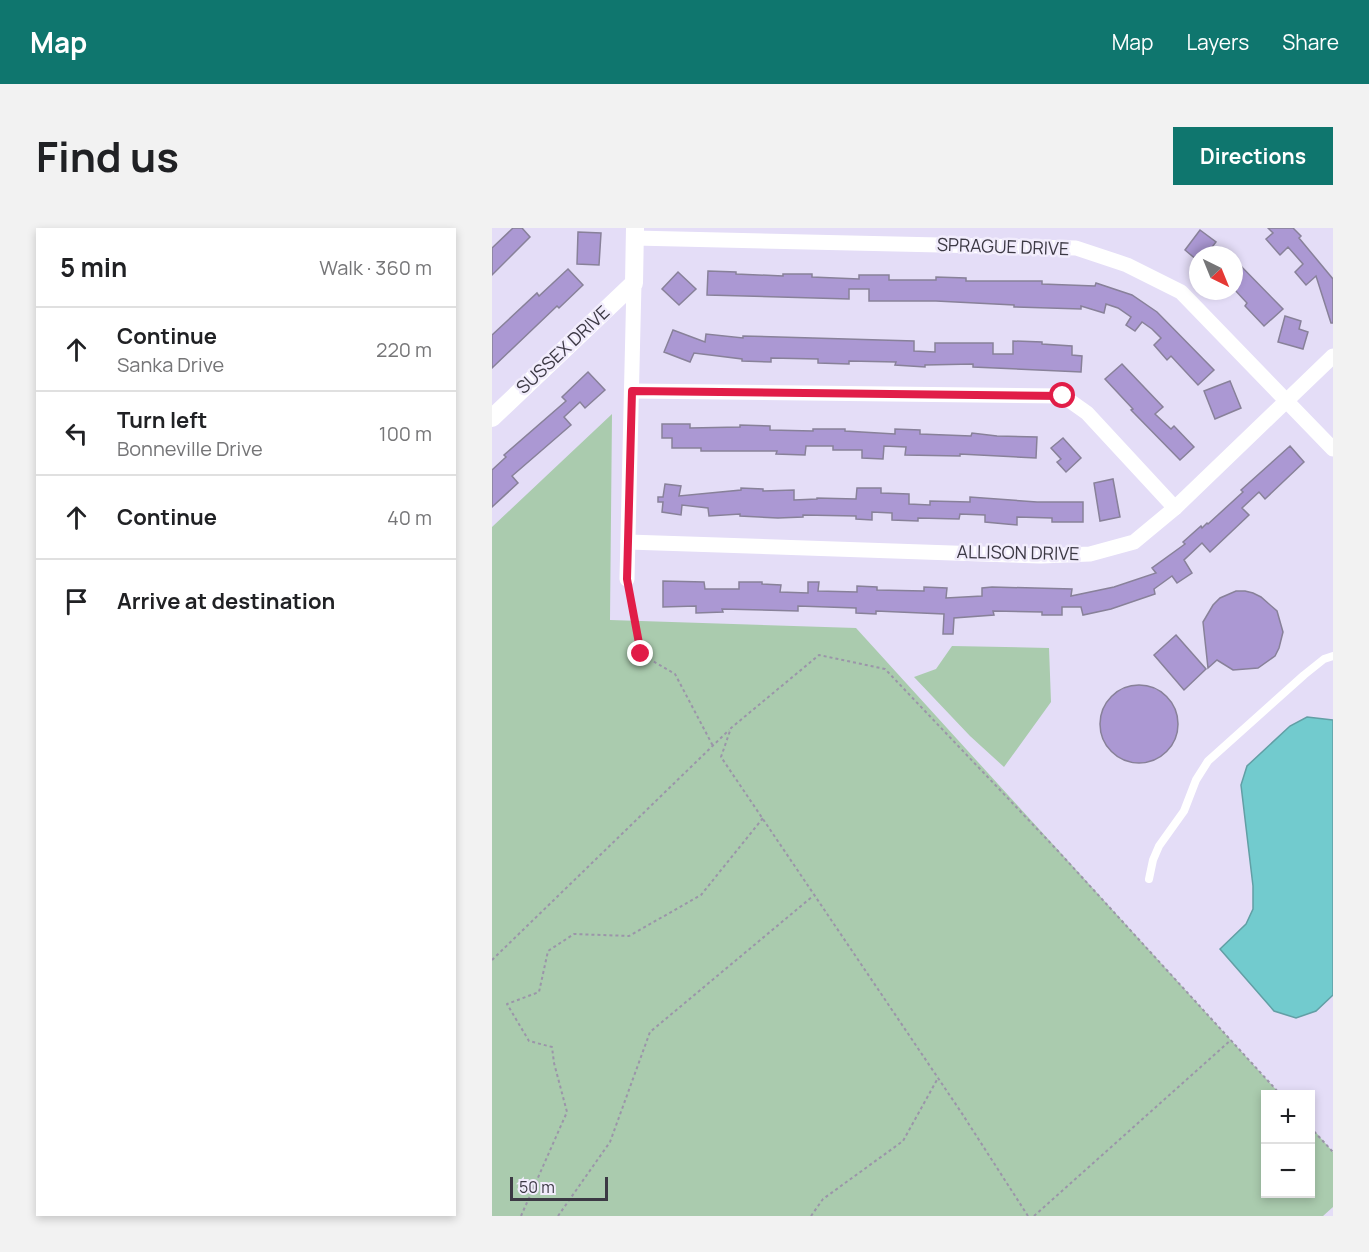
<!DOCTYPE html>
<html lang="en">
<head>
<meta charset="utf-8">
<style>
	body { margin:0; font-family:Manrope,sans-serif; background:#f2f2f2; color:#202124 }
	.controls { position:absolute; right:18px; bottom:18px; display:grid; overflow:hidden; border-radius:0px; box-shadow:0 3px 9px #0003 }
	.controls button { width:54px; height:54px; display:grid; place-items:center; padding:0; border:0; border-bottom:2px solid #e0e0e0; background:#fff; color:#202124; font:30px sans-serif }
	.compass { position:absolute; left:697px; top:18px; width:54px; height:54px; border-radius:50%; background:#fff; box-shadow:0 3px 9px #0003; rotate:137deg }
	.scale { position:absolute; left:18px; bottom:15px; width:98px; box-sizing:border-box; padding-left:6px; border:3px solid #3c3944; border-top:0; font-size:16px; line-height:21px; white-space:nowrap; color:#3c3944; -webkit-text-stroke:4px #f1ecfc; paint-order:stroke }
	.stop { position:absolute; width:18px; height:18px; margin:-14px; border:4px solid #e11d48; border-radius:50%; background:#fff }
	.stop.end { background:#e11d48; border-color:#fff; box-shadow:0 2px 6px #0008 }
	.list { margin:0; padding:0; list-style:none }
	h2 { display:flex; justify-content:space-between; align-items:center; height:78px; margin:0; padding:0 24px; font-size:26px }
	h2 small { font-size:20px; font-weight:400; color:#757577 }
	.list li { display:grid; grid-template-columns:39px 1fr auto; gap:18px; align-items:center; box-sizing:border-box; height:84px; padding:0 24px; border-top:2px solid #e0e0e0 }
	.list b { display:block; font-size:22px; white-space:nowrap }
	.list p { margin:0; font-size:20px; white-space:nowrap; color:#757577 }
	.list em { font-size:20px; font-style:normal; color:#757577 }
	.icon { flex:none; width:33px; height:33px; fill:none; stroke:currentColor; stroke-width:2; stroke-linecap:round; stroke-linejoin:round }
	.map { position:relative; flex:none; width:841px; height:988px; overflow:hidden; border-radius:0px }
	header { display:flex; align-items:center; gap:36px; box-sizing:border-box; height:84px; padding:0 30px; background:#0f766e; color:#fff }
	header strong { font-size:28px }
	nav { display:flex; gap:33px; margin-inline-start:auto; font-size:21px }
	.intro { display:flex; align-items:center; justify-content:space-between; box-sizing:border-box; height:144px; padding:0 36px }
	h1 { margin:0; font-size:42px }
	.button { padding:15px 27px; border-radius:0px; background:#0f766e; color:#fff; font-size:21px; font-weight:700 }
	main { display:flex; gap:36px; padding:0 36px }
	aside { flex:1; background:#fff; border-radius:0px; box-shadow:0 3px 9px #0003 }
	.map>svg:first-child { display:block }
	.green { fill:#aacbae }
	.water { fill:#72cbce; stroke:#629fa5; stroke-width:1.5 }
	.building { fill:#ab98d3; stroke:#888199; stroke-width:1.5 }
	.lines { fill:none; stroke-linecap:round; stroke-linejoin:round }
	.path { stroke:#9b95a9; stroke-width:2; stroke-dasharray:3 3; stroke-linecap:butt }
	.service { stroke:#fff; stroke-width:8 }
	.minor { stroke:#fff; stroke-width:15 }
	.tertiary { stroke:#fff; stroke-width:18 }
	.route { stroke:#e11d48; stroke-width:8 }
	.labels { text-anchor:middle; stroke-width:5; stroke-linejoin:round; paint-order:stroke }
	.street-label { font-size:18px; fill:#3c3944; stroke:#f1ecfc }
</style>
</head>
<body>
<header>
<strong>Map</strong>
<nav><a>Map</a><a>Layers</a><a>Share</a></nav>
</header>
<div class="intro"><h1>Find us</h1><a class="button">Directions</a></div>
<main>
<aside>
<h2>5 min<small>Walk · 360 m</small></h2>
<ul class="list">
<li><svg class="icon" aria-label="ahead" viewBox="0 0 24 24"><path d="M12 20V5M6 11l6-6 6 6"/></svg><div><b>Continue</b><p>Sanka Drive</p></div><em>220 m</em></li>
<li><svg class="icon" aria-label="left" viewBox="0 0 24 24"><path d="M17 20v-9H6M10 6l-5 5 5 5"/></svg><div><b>Turn left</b><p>Bonneville Drive</p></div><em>100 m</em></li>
<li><svg class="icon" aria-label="ahead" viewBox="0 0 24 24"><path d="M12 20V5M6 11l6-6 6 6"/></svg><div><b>Continue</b></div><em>40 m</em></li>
<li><svg class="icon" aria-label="arrive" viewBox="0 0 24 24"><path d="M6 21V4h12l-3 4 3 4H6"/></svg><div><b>Arrive at destination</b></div></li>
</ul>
</aside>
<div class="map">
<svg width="841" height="988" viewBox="0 0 841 988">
	<rect width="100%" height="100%" fill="#e4ddf7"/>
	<!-- green -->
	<g class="green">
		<path d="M120,186L118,392L364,400L788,866H774V966H818L819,899L841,924V979L831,988H0V299Z"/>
		<path d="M460,418L557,420L559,474L512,539L478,508L422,449L444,441Z"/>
	</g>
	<!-- water -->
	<path class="water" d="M815,489L841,492V767L824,783L804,790L782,783L728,721L754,696L761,681V658L749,557L755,538L798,498Z"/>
	<!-- building -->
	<g class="building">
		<path d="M21,0H30L38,9L0,47V20Z"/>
		<path d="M776,0H801L809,8L807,10L841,51V95H839L824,48L814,57L803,44L811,36L796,19L788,27L774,11L781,5Z"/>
		<path d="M708,2L724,14L714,27H706V33L693,22Z"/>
		<path d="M86,4L109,5L107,37L85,36Z"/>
		<path d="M742,31L791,81L772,98L753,78L755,75L742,61Z"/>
		<path d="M76,41L91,57L67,80L65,78L0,140V107L45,65L47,68Z"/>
		<path d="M216,43L244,44V46L291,48V46H320V49L367,51V47H397V52H444V49L474,50V53H550V56L603,58L604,55L640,67L665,84L722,142L706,157L679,128L675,132L662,117L669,110L660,101L650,94L643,103L634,97L639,89L626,80L614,76L612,85L589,78V81L522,79V77L444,73H377V61H357V71L215,67Z"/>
		<path d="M186,44L204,61L187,77L170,61Z"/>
		<path d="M793,88L809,93L807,101L816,104L811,121L786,114Z"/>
		<path d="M181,102L213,114L214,106L251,110V108L422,113V123L443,124V115H501V126H521V113L550,114V116L580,118V127L590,128L589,144L481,139V136L433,137V139L403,137L404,134L357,133V136L326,135V131L279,130V134L250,133V131L202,125L198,134L172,124Z"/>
		<path d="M630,136L671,179L663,186L679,201L682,198L702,219L688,232L639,182L641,181L613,151Z"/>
		<path d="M96,144L113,162L93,180L88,174L72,189L79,197L20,248L26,255L0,279V242L14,229L12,227L74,173L70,169Z"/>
		<path d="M738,153L749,180L723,191L712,163Z"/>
		<path d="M170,196H198V200L248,199V197L278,198V202L321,203V201H353V203L403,206V201L428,202V206L479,208L480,205L505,208L545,209L544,230L468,226V228L413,227L414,219L392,218L391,231L370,230V222H341V218H314L313,227L284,226L285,223H209V220H180V210H170Z"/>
		<path d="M571,210L589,230L574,244L565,234L569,231L559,220Z"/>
		<path d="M798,218L812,234L773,271L767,264L750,280L757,287L718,324L710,315L692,332L700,345L685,355L680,348L662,361L663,366L619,381L591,387L589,379H570V387H550V384L501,383L502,387L462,390L461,406H451L452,386L384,383V386L364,385V380L306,378V383L230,381L231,384L204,385V378L171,379V353L212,354L213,361H247V354H270V356L289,357L288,364L316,365V354H327L326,363L365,364V358L385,359V362L432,363V359L455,360L454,370L490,368V360L500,359L580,361L579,368L622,359L664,345L660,340L693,316L691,314L709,298L710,300L715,295L716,296L751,264L749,262Z"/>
		<path d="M621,251L628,289L608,293L602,255Z"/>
		<path d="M173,256L189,258L187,268L249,262V260L271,261V263L302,262V272L325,271V270L364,271L365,260H389V265L417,266V276L438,277V273L478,274V269L545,274H591V294H560V290L525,289V297L514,296L493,294V287L468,286L467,291L426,290V293L400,292V285L380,284V292L364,291V288L311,287V289L286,290L248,288V286L217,288L216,280L190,277L189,287L170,284L171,274H166V269H171Z"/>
		<path d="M744,363H753L761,365L769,369L785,383L791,404L787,420L783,428L766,440L741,442L725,432L716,440L711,394L721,377L728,370Z"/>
		<path d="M684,407L714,441L692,462L662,427Z"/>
		<circle cx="647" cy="496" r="39"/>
	</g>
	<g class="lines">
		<!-- path -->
		<g class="path">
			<path d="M137,364L149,426L183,446L221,518"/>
			<path d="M0,732L237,502"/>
			<path d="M818,899L841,924"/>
			<path d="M29,988L75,884L62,835L60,819L37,813L15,776L47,764L56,723L82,706L137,708L209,667L271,590"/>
			<path d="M66,988L118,914L158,804L321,668"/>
			<path d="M319,988L331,971L411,913L446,850"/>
			<path d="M536,988L469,884L229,529L239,500L327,427L393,441L566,623L788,866"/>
			<path d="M542,988L739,812"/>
		</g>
		<!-- service -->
		<path class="service" d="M657,651L661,632L667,618L692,583L704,552L716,533L812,447L832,431L841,428"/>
		<!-- minor -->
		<g class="minor">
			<path d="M142,10L584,20L635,37L689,64L841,221"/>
			<path d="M140,163L571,168L595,185L683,280"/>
			<path d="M136,314L549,328L598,326L642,314L683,280L841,128"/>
			<path d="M135,351L142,55"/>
		</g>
		<!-- tertiary -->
		<path class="tertiary" d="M0,190L142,55L143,0"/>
	</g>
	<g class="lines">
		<!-- route -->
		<path class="route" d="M149,426L135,351L140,163L571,168"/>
	</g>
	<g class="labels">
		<!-- street labels -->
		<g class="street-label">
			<text transform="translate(511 19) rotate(2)" y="6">SPRAGUE DRIVE</text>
			<text transform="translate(71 122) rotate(-43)" y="6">SUSSEX DRIVE</text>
			<text transform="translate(526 325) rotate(1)" y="6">ALLISON DRIVE</text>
		</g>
	</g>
</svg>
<div class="controls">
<button>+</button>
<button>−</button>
</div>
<svg class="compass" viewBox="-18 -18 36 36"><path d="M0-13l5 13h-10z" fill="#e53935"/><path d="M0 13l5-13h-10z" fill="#757577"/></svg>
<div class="scale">50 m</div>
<div class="stop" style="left:571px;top:168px"></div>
<div class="stop end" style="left:149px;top:426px"></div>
</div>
</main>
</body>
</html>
